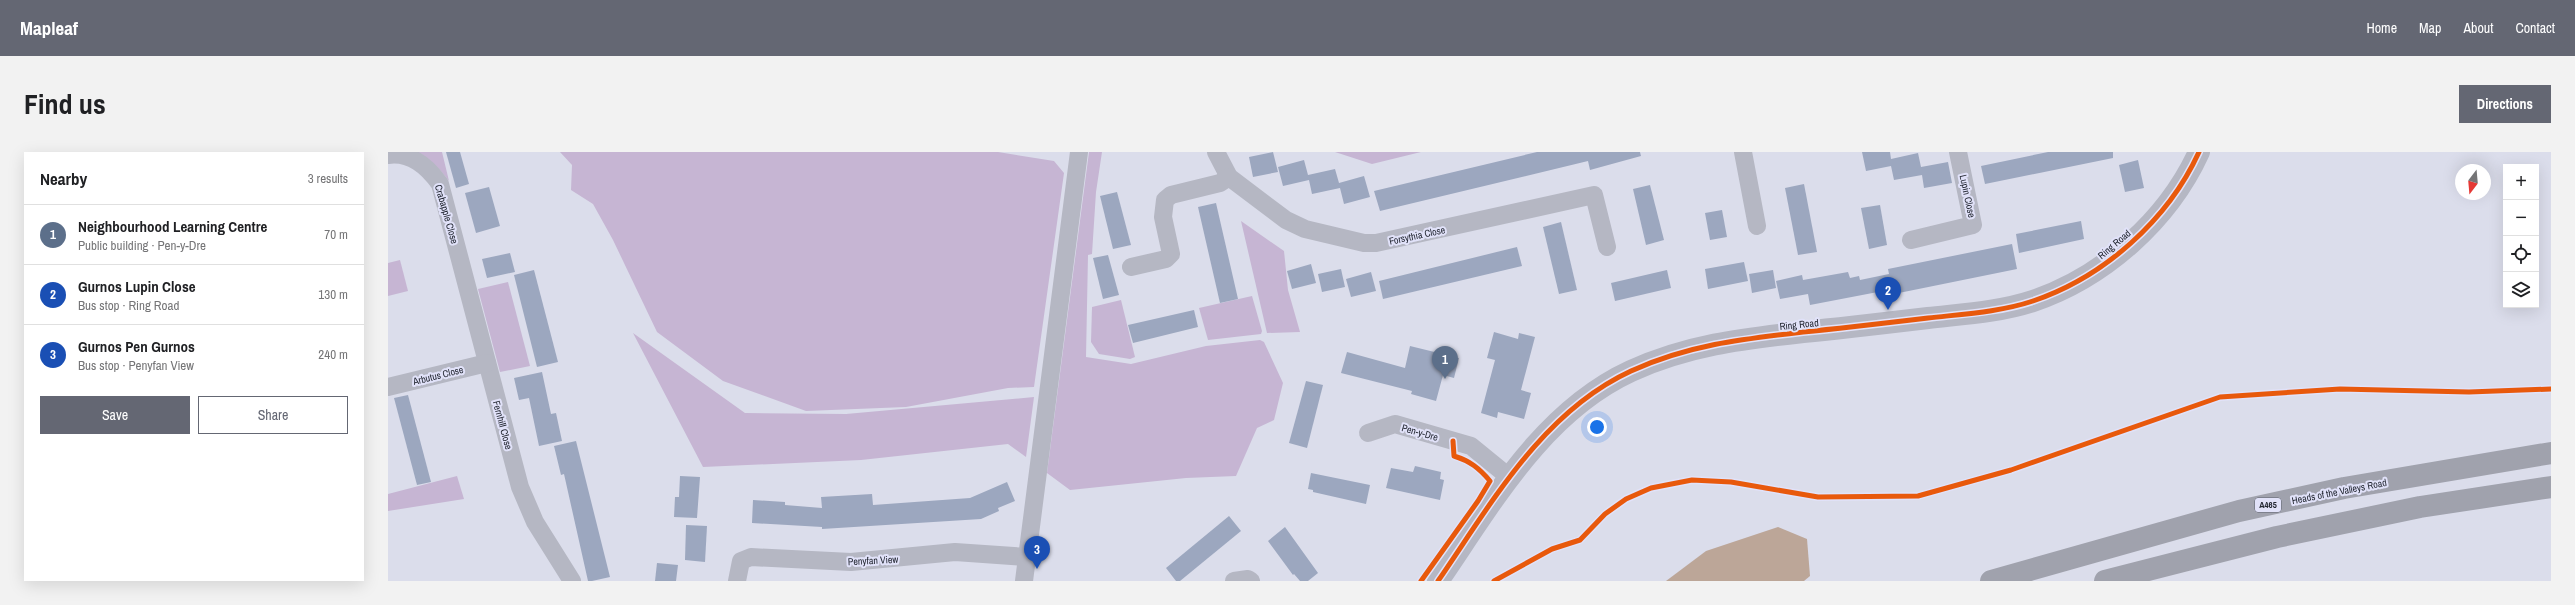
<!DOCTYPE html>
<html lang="en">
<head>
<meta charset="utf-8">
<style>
	body { margin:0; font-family:"Archivo Narrow",sans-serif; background:#f2f2f2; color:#202124 }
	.controls { position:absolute; right:12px; top:12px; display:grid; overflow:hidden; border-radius:0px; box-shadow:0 4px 16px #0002 }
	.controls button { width:36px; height:36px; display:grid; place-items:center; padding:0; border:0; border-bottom:1px solid #e0e0e0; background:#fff; color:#202124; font:20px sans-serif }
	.compass { position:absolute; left:2067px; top:12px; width:36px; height:36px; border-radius:50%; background:#fff; box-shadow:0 4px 16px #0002; rotate:196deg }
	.you { position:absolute; left:1209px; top:275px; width:14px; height:14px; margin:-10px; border:3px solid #fff; border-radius:50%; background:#1a73e8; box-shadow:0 0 0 6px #1a73e833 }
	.badge { display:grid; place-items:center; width:26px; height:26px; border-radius:50%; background:#646773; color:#fff; font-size:13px; font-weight:700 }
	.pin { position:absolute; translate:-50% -33px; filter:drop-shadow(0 1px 2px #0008) }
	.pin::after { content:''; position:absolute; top:21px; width:14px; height:12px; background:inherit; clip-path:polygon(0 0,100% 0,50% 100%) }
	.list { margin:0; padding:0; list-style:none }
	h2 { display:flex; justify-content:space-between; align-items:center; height:52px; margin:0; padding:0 16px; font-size:17px }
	h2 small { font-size:13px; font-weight:400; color:#757577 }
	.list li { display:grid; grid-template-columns:26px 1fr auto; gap:12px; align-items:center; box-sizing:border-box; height:60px; padding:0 16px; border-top:1px solid #e0e0e0 }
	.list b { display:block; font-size:15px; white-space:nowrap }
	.list p { margin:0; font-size:13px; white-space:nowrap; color:#757577 }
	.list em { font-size:13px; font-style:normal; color:#757577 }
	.actions { display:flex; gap:8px; padding:12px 16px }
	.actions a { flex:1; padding:9px 0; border:1px solid #646773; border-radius:0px; text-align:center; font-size:14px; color:#646773 }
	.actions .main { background:#646773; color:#fff }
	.icon { flex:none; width:22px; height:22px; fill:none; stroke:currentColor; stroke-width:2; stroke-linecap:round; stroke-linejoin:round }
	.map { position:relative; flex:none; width:2163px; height:429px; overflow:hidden; border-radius:0px }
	header { display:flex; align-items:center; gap:24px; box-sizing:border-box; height:56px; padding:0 20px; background:#646773; color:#fff }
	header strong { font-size:19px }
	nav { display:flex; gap:22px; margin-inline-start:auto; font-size:14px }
	.intro { display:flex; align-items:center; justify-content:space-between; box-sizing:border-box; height:96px; padding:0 24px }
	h1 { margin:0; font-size:28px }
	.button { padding:10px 18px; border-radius:0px; background:#646773; color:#fff; font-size:14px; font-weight:700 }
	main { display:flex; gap:24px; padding:0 24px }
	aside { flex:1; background:#fff; border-radius:0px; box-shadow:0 4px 16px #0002 }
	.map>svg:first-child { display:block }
	.green { fill:#c6b5d3 }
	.water { fill:#bca698 }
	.building { fill:#9ca7bf }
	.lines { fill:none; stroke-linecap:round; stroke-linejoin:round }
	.minor { stroke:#b5b7c3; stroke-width:18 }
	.tertiary { stroke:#b5b7c3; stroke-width:22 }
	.trunk { stroke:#a0a2ad; stroke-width:22 }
	.cycleway-casing { stroke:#e1e2f9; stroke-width:8 }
	.cycleway { stroke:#e8590c; stroke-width:5 }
	.labels { text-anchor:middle; stroke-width:4; stroke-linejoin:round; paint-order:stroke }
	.shield { fill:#e1e2f9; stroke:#5d606e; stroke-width:1 }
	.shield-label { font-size:9px; font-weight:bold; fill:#242833 }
	.street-label { font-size:10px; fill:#242833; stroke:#e1e2f9 }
</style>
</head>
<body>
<header>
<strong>Mapleaf</strong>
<nav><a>Home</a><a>Map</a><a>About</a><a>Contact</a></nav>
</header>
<div class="intro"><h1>Find us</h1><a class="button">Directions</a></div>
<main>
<aside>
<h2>Nearby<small>3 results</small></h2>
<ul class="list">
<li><span class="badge" style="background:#5c6f8a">1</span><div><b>Neighbourhood Learning Centre</b><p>Public building · Pen-y-Dre</p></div><em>70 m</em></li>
<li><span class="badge" style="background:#1a4fb4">2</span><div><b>Gurnos Lupin Close</b><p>Bus stop · Ring Road</p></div><em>130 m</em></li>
<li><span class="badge" style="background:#1a4fb4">3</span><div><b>Gurnos Pen Gurnos</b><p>Bus stop · Penyfan View</p></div><em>240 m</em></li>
</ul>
<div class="actions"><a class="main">Save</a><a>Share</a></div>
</aside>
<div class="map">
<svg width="2163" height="429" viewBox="0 0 2163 429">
	<rect width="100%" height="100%" fill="#dbddeb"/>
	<!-- green -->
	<g class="green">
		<path d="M26,0H54L61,29L52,18Z"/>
		<path d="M172,0H610L666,9L676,21L646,235L620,236L518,255L418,259L335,229L269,180L225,88L205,52L183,38L184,13Z"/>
		<path d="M701,0H714L708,40L704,102L700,103L698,205L743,212L818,194L872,188L876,190L895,231L886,268L869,276L848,324L798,326L682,338L659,321Z"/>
		<path d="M947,0H1033L984,12Z"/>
		<path d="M853,69L896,99L900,138L912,180L879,181Z"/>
		<path d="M12,108L20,139L0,144V111Z"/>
		<path d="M120,130L142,214L112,220L90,137Z"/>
		<path d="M864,144L874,179L873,182L820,188L811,156Z"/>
		<path d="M733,148L747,205L742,207L711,202L703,190L704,155Z"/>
		<path d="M245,181L357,261L458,262L646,245L638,305L620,292L473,308L315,315Z"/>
		<path d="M69,324L76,347L0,359V342Z"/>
	</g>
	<!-- water -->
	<path class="water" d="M1390,375L1419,387L1422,424L1416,429H1278L1318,399Z"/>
	<!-- building -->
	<g class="building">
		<path d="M58,0H72L81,32L68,36Z"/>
		<path d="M885,0L890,20L865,25L861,5Z"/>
		<path d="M1149,0H1252L1253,4L1202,18L1200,9L992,59L986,39Z"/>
		<path d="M1474,0H1502L1503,7L1530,1L1533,15L1560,10L1564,31L1536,36L1534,23L1506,28L1503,14L1478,19Z"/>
		<path d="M1660,0H1725V6L1597,32L1593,14Z"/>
		<path d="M916,8L920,23L947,17L951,31L976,24L982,45L956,52L952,36L924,42L921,28L895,34L890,15Z"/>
		<path d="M1750,8L1756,36L1737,40L1731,13Z"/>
		<path d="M1416,32L1429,100L1410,103L1397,36Z"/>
		<path d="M1262,33L1276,88L1258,93L1245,37Z"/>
		<path d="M101,35L112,74L88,81L77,41Z"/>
		<path d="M729,40L743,93L725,97L712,44Z"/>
		<path d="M828,51L850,147L832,151L810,55Z"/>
		<path d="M1492,53L1499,93L1481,97L1473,56Z"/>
		<path d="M1334,58L1339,85L1322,88L1317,61Z"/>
		<path d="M1693,69L1696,87L1631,101L1628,82Z"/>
		<path d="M1173,70L1189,138L1171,142L1155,75Z"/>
		<path d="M1624,92L1629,117L1496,144L1495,139L1422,153L1420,142L1392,147L1388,129L1414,123L1415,128L1460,120L1462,126L1471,124L1472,128L1501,122L1500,117Z"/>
		<path d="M1129,95L1134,114L995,147L991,129Z"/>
		<path d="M122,101L127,120L99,126L94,107Z"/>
		<path d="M720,103L731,143L715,147L705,106Z"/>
		<path d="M1356,110L1360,129L1320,137L1317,117Z"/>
		<path d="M923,112L928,131L904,137L899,119Z"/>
		<path d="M953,117L957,135L934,140L930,122Z"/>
		<path d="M146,118L170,210L149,215L126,123Z"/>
		<path d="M1279,118L1283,136L1227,149L1223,131Z"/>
		<path d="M1385,118L1388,136L1364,141L1361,122Z"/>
		<path d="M983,120L988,139L963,145L958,127Z"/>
		<path d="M806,158L810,175L745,191L740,173Z"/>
		<path d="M1106,180L1130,187L1131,181L1147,185L1133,238L1143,241L1136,267L1110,260L1109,266L1093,261L1107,208L1099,206Z"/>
		<path d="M1022,194L1071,206L1066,226L1055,223L1048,249L1023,242L1024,239L953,221L959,200L1017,216Z"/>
		<path d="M154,220L163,262L168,261L174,289L151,294L141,246L131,248L126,226Z"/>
		<path d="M918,229L935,233L919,296L901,291Z"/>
		<path d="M20,243L43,330L29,333L6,246Z"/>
		<path d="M188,289L222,425L204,429H200L176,322L173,323L166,294Z"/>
		<path d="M1027,314L1053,320L1052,327L1056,328L1052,348L998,336L1003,316L1025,320Z"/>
		<path d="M923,321L982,333L978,352L925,340V338L920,337Z"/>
		<path d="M292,324L312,325L309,366L286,365L287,345H291Z"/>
		<path d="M619,330L627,349L610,356L611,359L593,367L434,377V375L364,371L365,348L397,350V353L434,356L433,345L484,342L485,353L582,346Z"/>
		<path d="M841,364L853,379L792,429H788L778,416Z"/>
		<path d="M298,373L319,374L317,410L297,408Z"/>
		<path d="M897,375L930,421L920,429H912L906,422L905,423L880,389Z"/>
		<path d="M269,411L290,413L288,429H267Z"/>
	</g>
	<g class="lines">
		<!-- minor -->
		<g class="minor">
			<path d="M828,0L841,25L898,68L917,77L976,91H988L1206,43L1219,95"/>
			<path d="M1355,0L1369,74"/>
			<path d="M0,3C23,0 39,14 52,32L132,335L147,370L184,429"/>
			<path d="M1523,88L1585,73L1570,0"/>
			<path d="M743,115L778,107L783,102L775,65L777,48L783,43L832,31L841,25"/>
			<path d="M0,235L99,211"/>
			<path d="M980,281L1007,272L1083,294L1121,325"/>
			<path d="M349,429L353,409L363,405L463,410L567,400L639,405"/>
			<path d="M636,429L691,0"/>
			<path d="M846,429L860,427L863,429"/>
		</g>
		<!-- tertiary -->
		<path class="tertiary" d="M1050,429C1103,352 1154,260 1243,219C1300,193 1354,187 1415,180C1456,176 1498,171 1540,166C1575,162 1612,160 1645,149C1716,125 1780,68 1811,0"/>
		<!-- trunk -->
		<g class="trunk">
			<path d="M1603,429L1851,359L1956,336L2163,301"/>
			<path d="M1717,429L1889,385L2032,355L2163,335"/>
		</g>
		<defs>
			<g id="cycleway">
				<path d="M1033,429L1090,349L1102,329C1091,316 1082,309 1066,304L1065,289"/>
				<path d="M1050,429C1103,352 1154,260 1243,219C1300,193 1354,187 1415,180C1456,176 1498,171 1540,166C1575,162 1612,160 1645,149C1716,125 1780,68 1811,0"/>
				<path d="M1106,429L1164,397L1192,388L1217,362L1238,347L1263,336L1304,328L1343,330L1430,345L1530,344L1623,318L1832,245L1952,237L2081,240L2163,237"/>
			</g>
		</defs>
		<!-- cycleway casing -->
		<use href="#cycleway" class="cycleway-casing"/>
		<!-- cycleway -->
		<use href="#cycleway" class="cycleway"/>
	</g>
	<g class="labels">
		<!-- shield labels -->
		<rect class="shield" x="1867" y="346" width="26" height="14" rx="3"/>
		<g class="shield-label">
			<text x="1880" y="356">A465</text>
		</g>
		<!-- street labels -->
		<g class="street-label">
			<text transform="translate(1580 44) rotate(78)" y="4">Lupin Close</text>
			<text transform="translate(59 62) rotate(74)" y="4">Crabapple Close</text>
			<text transform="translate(1029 83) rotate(-12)" y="4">Forsythia Close</text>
			<text transform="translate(1726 92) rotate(-40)" y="4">Ring Road</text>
			<text transform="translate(1411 172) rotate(-6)" y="4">Ring Road</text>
			<text transform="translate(50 223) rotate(-14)" y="4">Arbutus Close</text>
			<text transform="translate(115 273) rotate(75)" y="4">Fernhill Close</text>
			<text transform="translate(1032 280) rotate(16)" y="4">Pen-y-Dre</text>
			<text transform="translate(1951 339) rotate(-11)" y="4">Heads of the Valleys Road</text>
			<text transform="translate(485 408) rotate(-3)" y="4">Penyfan View</text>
		</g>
	</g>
</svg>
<div class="controls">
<button>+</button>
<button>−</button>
<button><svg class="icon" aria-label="locate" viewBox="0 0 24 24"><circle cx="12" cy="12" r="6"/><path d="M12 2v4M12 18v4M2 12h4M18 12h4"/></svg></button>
<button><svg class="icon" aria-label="layers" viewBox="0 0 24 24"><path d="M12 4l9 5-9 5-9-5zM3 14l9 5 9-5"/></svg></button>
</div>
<svg class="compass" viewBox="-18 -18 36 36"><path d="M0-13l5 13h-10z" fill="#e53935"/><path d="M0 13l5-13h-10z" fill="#757577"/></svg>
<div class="you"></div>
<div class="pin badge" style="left:1057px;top:227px;background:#5c6f8a">1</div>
<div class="pin badge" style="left:1500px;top:158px;background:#1a4fb4">2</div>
<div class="pin badge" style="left:649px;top:417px;background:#1a4fb4">3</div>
</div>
</main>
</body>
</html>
